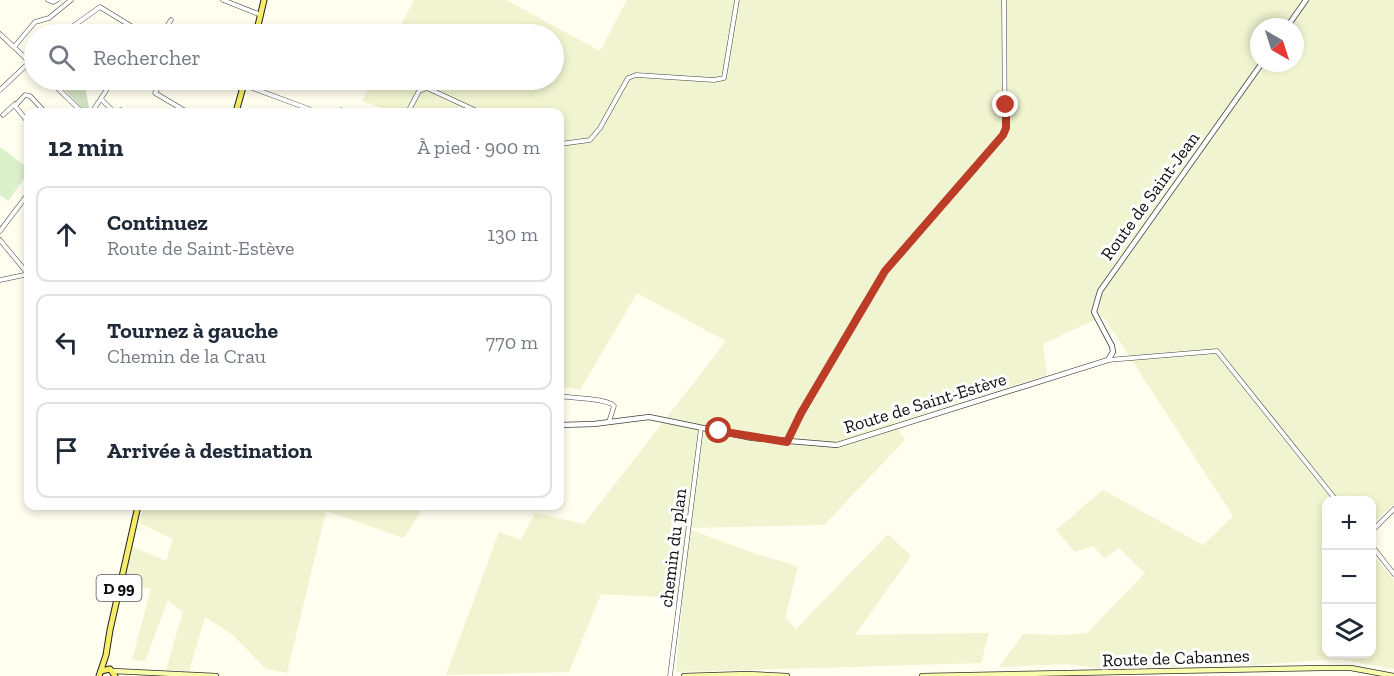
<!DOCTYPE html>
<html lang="fr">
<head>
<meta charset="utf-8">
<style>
	body { margin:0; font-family:"Zilla Slab",serif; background:#f2f2f3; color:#1f2937 }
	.controls { position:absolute; right:18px; bottom:18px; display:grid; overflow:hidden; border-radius:12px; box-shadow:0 3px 9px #0003 }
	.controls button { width:54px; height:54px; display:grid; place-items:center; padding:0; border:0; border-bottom:2px solid #e0e1e3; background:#fff; color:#1f2937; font:30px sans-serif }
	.compass { position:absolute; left:1250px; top:18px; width:54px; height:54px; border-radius:50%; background:#fff; box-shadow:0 3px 9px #0003; rotate:141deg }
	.stop { position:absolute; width:18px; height:18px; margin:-14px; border:4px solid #bc3c28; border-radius:50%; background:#fff }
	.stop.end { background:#bc3c28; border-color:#fff; box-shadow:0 2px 6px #0008 }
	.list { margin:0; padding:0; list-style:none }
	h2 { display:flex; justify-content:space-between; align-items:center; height:78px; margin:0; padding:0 24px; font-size:26px }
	h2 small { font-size:20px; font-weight:400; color:#747a83 }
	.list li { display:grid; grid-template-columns:39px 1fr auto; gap:18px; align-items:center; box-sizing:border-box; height:96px; margin:0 12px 12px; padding:0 12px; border:2px solid #e0e1e3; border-radius:12px }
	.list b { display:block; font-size:22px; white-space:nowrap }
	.list p { margin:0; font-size:20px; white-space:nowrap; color:#747a83 }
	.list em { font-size:20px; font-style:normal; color:#747a83 }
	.icon { flex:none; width:33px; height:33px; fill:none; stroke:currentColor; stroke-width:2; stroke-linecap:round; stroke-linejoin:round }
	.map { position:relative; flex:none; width:1394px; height:676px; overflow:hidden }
	.search { position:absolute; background:#fff; box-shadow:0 3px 9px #0003; left:24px; top:24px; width:540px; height:66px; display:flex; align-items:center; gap:15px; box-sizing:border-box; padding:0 21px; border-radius:33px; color:#747a83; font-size:22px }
	.panel { position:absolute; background:#fff; box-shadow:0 3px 9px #0003; left:24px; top:108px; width:540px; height:402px; border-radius:12px }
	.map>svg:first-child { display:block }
	.farmland { fill:#f1f4d0; fill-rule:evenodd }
	.cemetery { fill:#d0e0c0 }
	.pitch { fill:#dcf0cb }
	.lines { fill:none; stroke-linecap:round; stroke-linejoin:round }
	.minor-casing { stroke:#414141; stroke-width:5 }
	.tertiary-casing { stroke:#414141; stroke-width:6 }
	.secondary-casing { stroke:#303030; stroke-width:6 }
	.primary-casing { stroke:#1f1f1f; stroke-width:7 }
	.minor { stroke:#fff; stroke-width:4 }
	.tertiary { stroke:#fff; stroke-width:4.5 }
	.secondary { stroke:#f7fdac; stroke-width:4.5 }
	.primary { stroke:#f6ed68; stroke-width:5 }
	.route { stroke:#bc3c28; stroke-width:8 }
	.labels { text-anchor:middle; stroke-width:6; stroke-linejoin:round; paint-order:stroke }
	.shield { fill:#fff; stroke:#565656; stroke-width:1.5 }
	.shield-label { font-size:16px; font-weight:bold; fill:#0e0e0e }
	.street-label { font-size:18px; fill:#0e0e0e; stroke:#fff }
</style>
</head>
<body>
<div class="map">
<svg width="1394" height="676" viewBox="0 0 1394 676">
	<rect width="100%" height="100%" fill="#fffeef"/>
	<!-- farmland -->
	<g class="farmland">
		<path d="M414,0H506L600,51L627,0H1394V504L1372,525V500H1326V654H1372V554L1394,580V669L1338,659L1253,665L1107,669L1066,664L999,667L1023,634L1064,635L1087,633L1145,573L1119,548L1104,558L1093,546L1075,552L1056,530L1103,490L1203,545L1233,516L1103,316L1043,344L1047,375L894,423L905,440L824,525L686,528L756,554L798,566L785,618L796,629L888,534L911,556L855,635L989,633L981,663L676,672L682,605L658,597L601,594L569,672L446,675L499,532L521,540L535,513L584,524L726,341L637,293L580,390L560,386V112H392L362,101L373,80H554V34H396ZM1259,27H1295V63H1259Z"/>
		<path d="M143,506H170L183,510L184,506H424L404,538L326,511L287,673L266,669L232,634L205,617L189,671L166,670L183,612L168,600L145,661L132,660L151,589L123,585L133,547L166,561L173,539L139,523Z"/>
	</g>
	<!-- cemetery -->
	<path class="cemetery" d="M55,80H84L89,108L83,109Z"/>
	<!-- pitch -->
	<path class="pitch" d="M0,147L28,168V173L8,201L0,195Z"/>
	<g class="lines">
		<defs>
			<g id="minor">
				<path d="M48,0L53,2L57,0"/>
				<path d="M223,0L261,15"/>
				<path d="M0,34L34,66"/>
				<path d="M62,34L100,7L144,34"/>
				<path d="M162,34L171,20"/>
				<path d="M14,47L35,22L49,18L71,0"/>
				<path d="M49,80L82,112"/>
				<path d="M124,80L133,85"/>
				<path d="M162,80L155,93L187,112"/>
				<path d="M244,85L309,109"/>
				<path d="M0,90L34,58"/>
				<path d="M101,99L114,112"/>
				<path d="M92,112L113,80"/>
				<path d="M120,112L121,110"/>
				<path d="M160,112L162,111"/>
				<path d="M339,112L341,110L346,112"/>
				<path d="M408,112L419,91L427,88L479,112"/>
				<path d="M3,115L15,104"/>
				<path d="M28,122L15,106L25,95L30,96L45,112"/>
				<path d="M560,144L590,140L600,128L628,78L636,75L714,80L724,78L737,0"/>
				<path d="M0,231L28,194"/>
				<path d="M0,240L28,274"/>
				<path d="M0,280L24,275L27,272"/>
				<path d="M1108,360L1217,351L1336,500"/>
				<path d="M560,396C577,399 596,397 612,404L614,406L609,422"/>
				<path d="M787,441L859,312L885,271L976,168L1005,132L1004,0"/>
				<path d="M1372,531L1394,509"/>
				<path d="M1372,546L1394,574"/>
				<path d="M670,676L701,428"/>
			</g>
			<g id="tertiary">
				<path d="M1287,27L1306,0"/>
				<path d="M560,425L594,424L649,417L752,438L837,445L1108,360L1113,352L1112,346L1094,312L1100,291L1262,63"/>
			</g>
			<g id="secondary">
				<path d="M113,671L216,676"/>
				<path d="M684,676L747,674L787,676"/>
				<path d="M922,676L1322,668H1351L1394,676"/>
			</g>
			<g id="primary">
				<path d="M256,34L264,0"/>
				<path d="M236,112L245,80"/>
				<path d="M101,671L110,669L115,676"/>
				<path d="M99,676L106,655L110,630L138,506"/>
			</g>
		</defs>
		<!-- minor casing -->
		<use href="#minor" class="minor-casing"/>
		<!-- tertiary casing -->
		<use href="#tertiary" class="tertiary-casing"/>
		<!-- secondary casing -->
		<use href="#secondary" class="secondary-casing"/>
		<!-- primary casing -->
		<use href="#primary" class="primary-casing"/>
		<!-- minor -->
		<use href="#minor" class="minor"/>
		<!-- tertiary -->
		<use href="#tertiary" class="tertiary"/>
		<!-- secondary -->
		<use href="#secondary" class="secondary"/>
		<!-- primary -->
		<use href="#primary" class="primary"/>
	</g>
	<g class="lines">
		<!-- route -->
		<path class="route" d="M719,431L787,442L801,413L885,271L1003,135L1006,128V105"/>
	</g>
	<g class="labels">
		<!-- shield labels -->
		<rect class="shield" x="96.5" y="575" width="45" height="26" rx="4.5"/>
		<g class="shield-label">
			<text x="119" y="594">D 99</text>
		</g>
		<!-- street labels -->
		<g class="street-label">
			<text transform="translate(1150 196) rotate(-54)" y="6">Route de Saint-Jean</text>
			<text transform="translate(925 403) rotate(-17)" y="6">Route de Saint-Estève</text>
			<text transform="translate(673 548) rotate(-83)" y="6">chemin du plan</text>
			<text transform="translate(1176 658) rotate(-2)" y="6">Route de Cabannes</text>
		</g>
	</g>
</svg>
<div class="controls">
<button>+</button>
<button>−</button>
<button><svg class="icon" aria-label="layers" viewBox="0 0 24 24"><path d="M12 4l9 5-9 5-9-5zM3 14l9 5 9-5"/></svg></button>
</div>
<svg class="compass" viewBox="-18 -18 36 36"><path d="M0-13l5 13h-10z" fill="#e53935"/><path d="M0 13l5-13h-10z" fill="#747a83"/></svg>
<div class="stop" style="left:719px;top:431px"></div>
<div class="stop end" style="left:1006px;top:105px"></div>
<div class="search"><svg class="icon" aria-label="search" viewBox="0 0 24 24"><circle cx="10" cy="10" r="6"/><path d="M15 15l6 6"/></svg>Rechercher</div>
<section class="panel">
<h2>12 min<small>À pied · 900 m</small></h2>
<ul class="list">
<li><svg class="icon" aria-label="ahead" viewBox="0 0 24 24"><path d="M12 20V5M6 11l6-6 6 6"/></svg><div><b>Continuez</b><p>Route de Saint-Estève</p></div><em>130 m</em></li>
<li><svg class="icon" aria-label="left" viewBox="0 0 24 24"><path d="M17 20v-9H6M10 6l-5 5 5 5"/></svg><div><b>Tournez à gauche</b><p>Chemin de la Crau</p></div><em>770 m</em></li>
<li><svg class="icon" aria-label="arrive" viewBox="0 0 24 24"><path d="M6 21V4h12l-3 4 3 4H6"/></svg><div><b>Arrivée à destination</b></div></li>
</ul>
</section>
</div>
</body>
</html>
